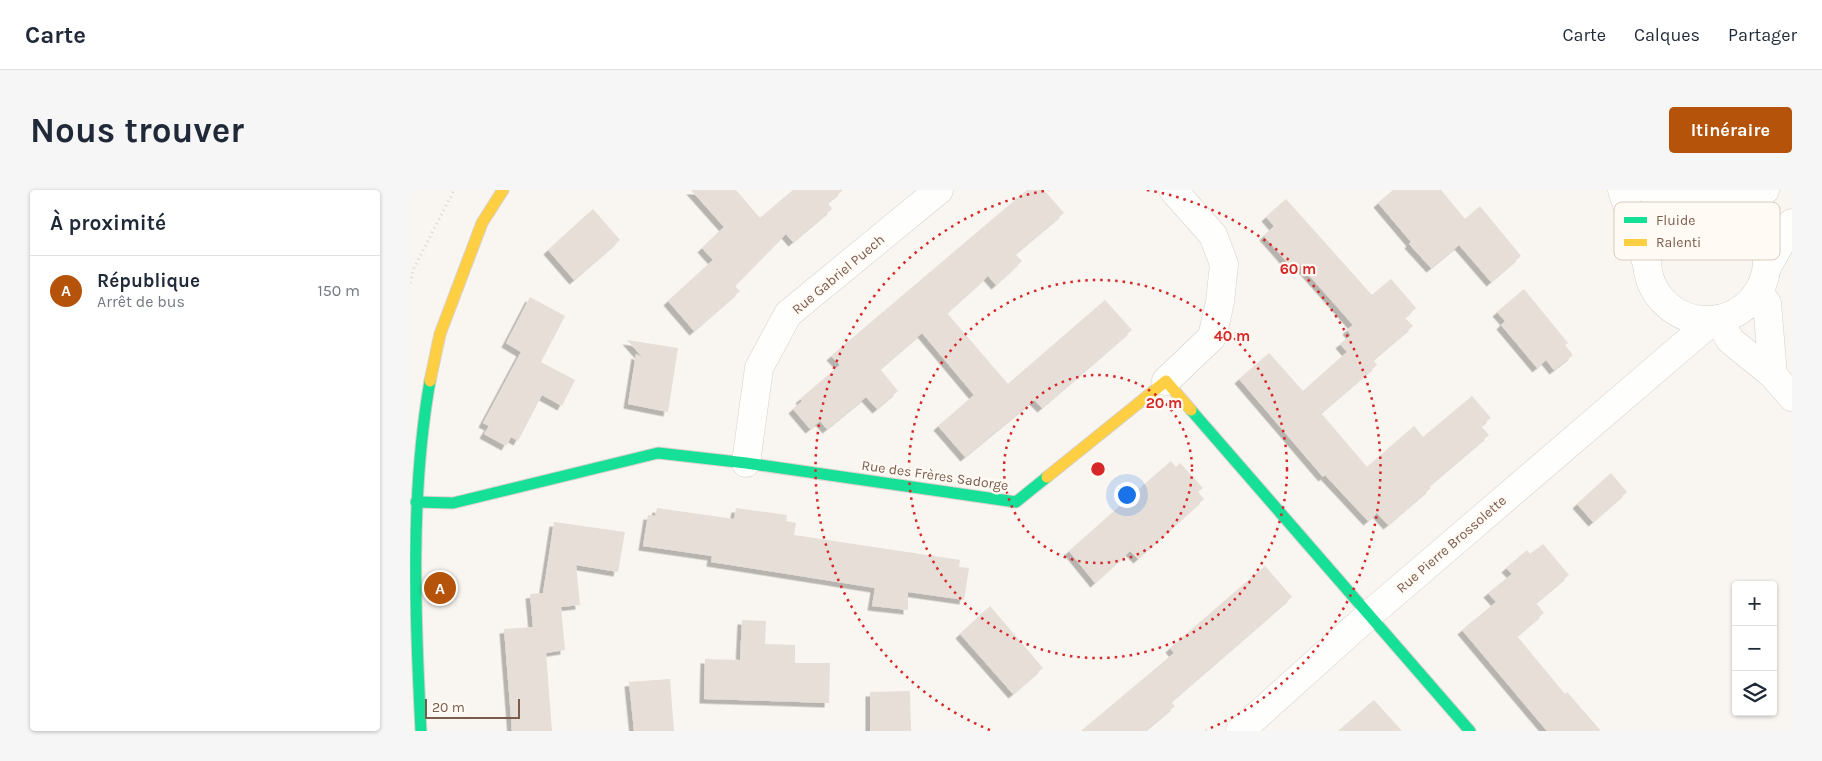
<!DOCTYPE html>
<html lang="fr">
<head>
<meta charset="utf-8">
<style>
	body { margin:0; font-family:Karla,sans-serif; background:#f6f6f7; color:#1f2937 }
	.controls { position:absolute; right:15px; bottom:15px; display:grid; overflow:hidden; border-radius:5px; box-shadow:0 1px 4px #0004 }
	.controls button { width:45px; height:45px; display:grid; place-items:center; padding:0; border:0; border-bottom:1px solid #e0e1e3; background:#fff; color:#1f2937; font:25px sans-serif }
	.scale { position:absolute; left:15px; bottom:12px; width:95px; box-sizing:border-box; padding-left:5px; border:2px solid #7a5c4d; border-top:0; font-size:14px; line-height:18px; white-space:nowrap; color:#7a5c4d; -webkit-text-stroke:4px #fffaf3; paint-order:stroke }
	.you { position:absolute; left:716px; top:304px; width:18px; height:18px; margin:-12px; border:4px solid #fff; border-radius:50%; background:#1a73e8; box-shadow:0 0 0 8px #1a73e833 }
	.badge { display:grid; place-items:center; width:32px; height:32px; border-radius:50%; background:#b45309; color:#fff; font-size:16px; font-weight:700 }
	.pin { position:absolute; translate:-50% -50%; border:2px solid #fff; box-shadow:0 1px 5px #0006 }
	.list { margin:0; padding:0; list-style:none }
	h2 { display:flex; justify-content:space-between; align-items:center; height:65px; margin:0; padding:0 20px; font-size:21px }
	h2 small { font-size:16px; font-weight:400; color:#747a83 }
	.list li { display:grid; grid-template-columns:32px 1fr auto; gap:15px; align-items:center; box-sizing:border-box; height:70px; padding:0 20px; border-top:1px solid #e0e1e3 }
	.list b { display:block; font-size:19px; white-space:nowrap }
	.list p { margin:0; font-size:16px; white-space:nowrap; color:#747a83 }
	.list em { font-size:16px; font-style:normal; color:#747a83 }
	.icon { flex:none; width:28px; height:28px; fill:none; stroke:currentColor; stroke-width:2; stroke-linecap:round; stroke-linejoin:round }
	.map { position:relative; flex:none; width:1382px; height:541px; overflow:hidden; border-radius:5px }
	header { display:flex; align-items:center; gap:30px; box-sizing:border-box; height:70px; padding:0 25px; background:#fff; border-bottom:1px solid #e0e1e3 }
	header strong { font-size:24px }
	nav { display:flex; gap:28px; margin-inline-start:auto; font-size:18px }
	.intro { display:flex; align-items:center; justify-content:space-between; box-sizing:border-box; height:120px; padding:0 30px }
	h1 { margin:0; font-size:35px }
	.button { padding:12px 22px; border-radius:5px; background:#b45309; color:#fff; font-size:18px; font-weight:700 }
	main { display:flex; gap:30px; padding:0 30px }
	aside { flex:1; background:#fff; border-radius:5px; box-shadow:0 1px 4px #0004 }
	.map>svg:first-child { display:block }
	.building { fill:#e6ded7; filter:url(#shadow) }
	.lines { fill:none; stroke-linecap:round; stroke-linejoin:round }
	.street-casing { stroke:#d7d1cb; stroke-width:29 }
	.fast-casing { stroke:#d9d2cb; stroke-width:13 }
	.slow-casing { stroke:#d9d2cb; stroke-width:13 }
	.path { stroke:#dcd5d0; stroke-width:3; stroke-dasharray:1 4; stroke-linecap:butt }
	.street { stroke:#fefefd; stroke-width:28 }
	.fast { stroke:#16e098; stroke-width:11 }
	.slow { stroke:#ffcf43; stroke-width:11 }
	.ring { fill:none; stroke:#d62828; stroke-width:2.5; stroke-dasharray:2.5 5 }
	.labels { text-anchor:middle; stroke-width:4.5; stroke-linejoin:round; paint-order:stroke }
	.street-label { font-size:14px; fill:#7a5c4d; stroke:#fffaf3 }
	.key { fill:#fffaf3; stroke:#d7cbc1; stroke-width:1 }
	.key-label { font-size:14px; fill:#7a5c4d }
	.centre { fill:#d62828; stroke:#fffaf3; stroke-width:2.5 }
	.ring-label { font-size:15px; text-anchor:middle; font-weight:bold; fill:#d62828; stroke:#fffaf3; stroke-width:4.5; stroke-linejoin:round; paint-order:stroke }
</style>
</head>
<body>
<header>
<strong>Carte</strong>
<nav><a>Carte</a><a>Calques</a><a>Partager</a></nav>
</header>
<div class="intro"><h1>Nous trouver</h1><a class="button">Itinéraire</a></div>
<main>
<aside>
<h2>À proximité<small></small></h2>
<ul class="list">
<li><span class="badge">A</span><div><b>République</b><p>Arrêt de bus</p></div><em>150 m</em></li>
</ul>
</aside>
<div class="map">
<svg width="1382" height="541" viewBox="0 0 1382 541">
	<defs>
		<filter id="shadow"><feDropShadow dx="-4.5" dy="4.5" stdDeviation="0" flood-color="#0004"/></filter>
	</defs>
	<rect width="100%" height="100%" fill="#f9f5f0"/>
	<!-- building -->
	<g class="building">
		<path d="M281,0H326L350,28L383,0H433L418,13L422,19L383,52L376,44L325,96L330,101L284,141L258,111L303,70L292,58L314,37Z"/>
		<path d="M617,0H634L654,23L605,64L612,71L586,95L578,86L537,123L598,194L695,110L722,140L632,218L624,210L555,267L528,236L564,205L512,143L470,179L488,201L467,219L456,207L417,239L410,231L400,239L383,219L392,211L390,209L430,175L421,166Z"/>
		<path d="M983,0H1031L1055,29L1070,16L1111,66L1081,92L1049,55L1021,78L999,54L1001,52L968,13Z"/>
		<path d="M876,9L962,105L981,89L1006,118L995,128L1003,136L963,170L967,175L911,223L957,277L1004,236L1013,247L1062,206L1081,228L1071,236L1079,245L1019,296L1021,298L978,335L967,323L958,331L915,285L913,287L829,189L859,163L893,201L937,162L930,154L941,145L937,140L943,135L890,75L884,80L854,46L864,36L856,27Z"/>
		<path d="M183,19L210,50L164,90L138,60Z"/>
		<path d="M1114,99L1158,153L1155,155L1163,165L1144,180L1136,170L1127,178L1091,135L1095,131L1087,122Z"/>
		<path d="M120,107L155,126L131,172L165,190L152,216L132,205L108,251L101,247L96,256L74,244L79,236L73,233L111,162L96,153Z"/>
		<path d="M217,150L268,158L258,222L218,214L226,164L233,168Z"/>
		<path d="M761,271L766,277L770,273L793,298L788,302L794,309L728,369L720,361L685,393L659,361Z"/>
		<path d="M1201,283L1217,302L1183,332L1167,314Z"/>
		<path d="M247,318L324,329L326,318L377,325L376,331L386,333L384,345L550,370L549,377L559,378L554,410L498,402V420L462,416L465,398L301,372L302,366L233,356L238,325L245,326Z"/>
		<path d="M144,332L215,342L208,382L166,375L170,415L151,417L155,460L136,463L142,541H102L94,439L123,437L120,404L133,403Z"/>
		<path d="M1133,354L1159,385L1126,413L1134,423L1107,446L1155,504L1157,502L1191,541H1137L1052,440L1086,412L1078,403L1102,384L1096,378L1117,360L1120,364Z"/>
		<path d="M855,376L882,407L761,512L765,516L735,541H671L764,463L760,458Z"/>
		<path d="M580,416L633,478L603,504L550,444Z"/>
		<path d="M332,430L356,431L355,454L385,455V473H420L419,513L294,509L295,469L330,470Z"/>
		<path d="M260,489L264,541H224L219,492Z"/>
		<path d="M500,501L501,541H460V502Z"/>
		<path d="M964,510L992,541H928Z"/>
	</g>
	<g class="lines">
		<defs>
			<g id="street">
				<path d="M1212,0L1236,71"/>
				<path d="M1240,0L1273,15"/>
				<circle cx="1297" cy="70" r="60"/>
				<path d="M1319,13L1355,0"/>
				<path d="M1357,77L1382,33"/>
				<path d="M1348,103L1357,113L1363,185"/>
				<path d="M1308,129L1320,150L1363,185L1382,207"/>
				<path d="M756,191L802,147L810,112L814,74L803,45L763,0"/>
				<path d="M336,273L349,178L378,124L529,0"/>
				<path d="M830,541L959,425L1303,130"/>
			</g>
			<g id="fast">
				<path d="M781,220L1060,541"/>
				<path d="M6,312L43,313L248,263L336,273L606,312L637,287"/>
				<path d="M11,541C5,426 0,304 20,191"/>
			</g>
			<g id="slow">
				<path d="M20,191L30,144L72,33L93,0"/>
				<path d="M637,287L756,191L781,220"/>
			</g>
		</defs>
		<!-- street casing -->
		<use href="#street" class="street-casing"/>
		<!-- fast casing -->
		<use href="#fast" class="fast-casing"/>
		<!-- slow casing -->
		<use href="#slow" class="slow-casing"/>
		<!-- path -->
		<path class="path" d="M0,93L4,78L44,0"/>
		<!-- street -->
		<use href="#street" class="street"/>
		<!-- fast -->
		<use href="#fast" class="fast"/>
		<!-- slow -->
		<use href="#slow" class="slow"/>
	</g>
	<!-- distance rings -->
	<g class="ring">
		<circle cx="688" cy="279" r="94"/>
		<circle cx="688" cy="279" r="189"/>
		<path d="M580 540A283 283 0 0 1 639 0M737 0A283 283 0 0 1 796 540"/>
	</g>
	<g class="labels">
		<!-- street labels -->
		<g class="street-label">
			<text transform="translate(428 84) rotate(-40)" y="5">Rue Gabriel Puech</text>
			<text transform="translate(525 285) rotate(8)" y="5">Rue des Frères Sadorge</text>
			<text transform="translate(1041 354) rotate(-41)" y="5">Rue Pierre Brossolette</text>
		</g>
	</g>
	<!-- legend -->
	<rect x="1204" y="12" width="166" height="58" rx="8" class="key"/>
	<rect x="1214" y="27" width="23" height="6" fill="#16e098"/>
	<rect x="1214" y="49" width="23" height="7" fill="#ffcf43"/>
	<g class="key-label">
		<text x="1246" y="35">Fluide</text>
		<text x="1246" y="57">Ralenti</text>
	</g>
	<circle cx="688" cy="279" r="8" class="centre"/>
	<g class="ring-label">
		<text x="888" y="84">60 m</text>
		<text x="822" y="151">40 m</text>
		<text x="754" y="218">20 m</text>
	</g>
</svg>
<div class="controls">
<button>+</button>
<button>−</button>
<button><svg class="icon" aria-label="layers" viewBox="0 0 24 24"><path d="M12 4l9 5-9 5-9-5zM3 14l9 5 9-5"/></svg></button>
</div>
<div class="scale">20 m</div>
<div class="you"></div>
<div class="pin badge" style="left:30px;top:398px">A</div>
</div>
</main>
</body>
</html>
